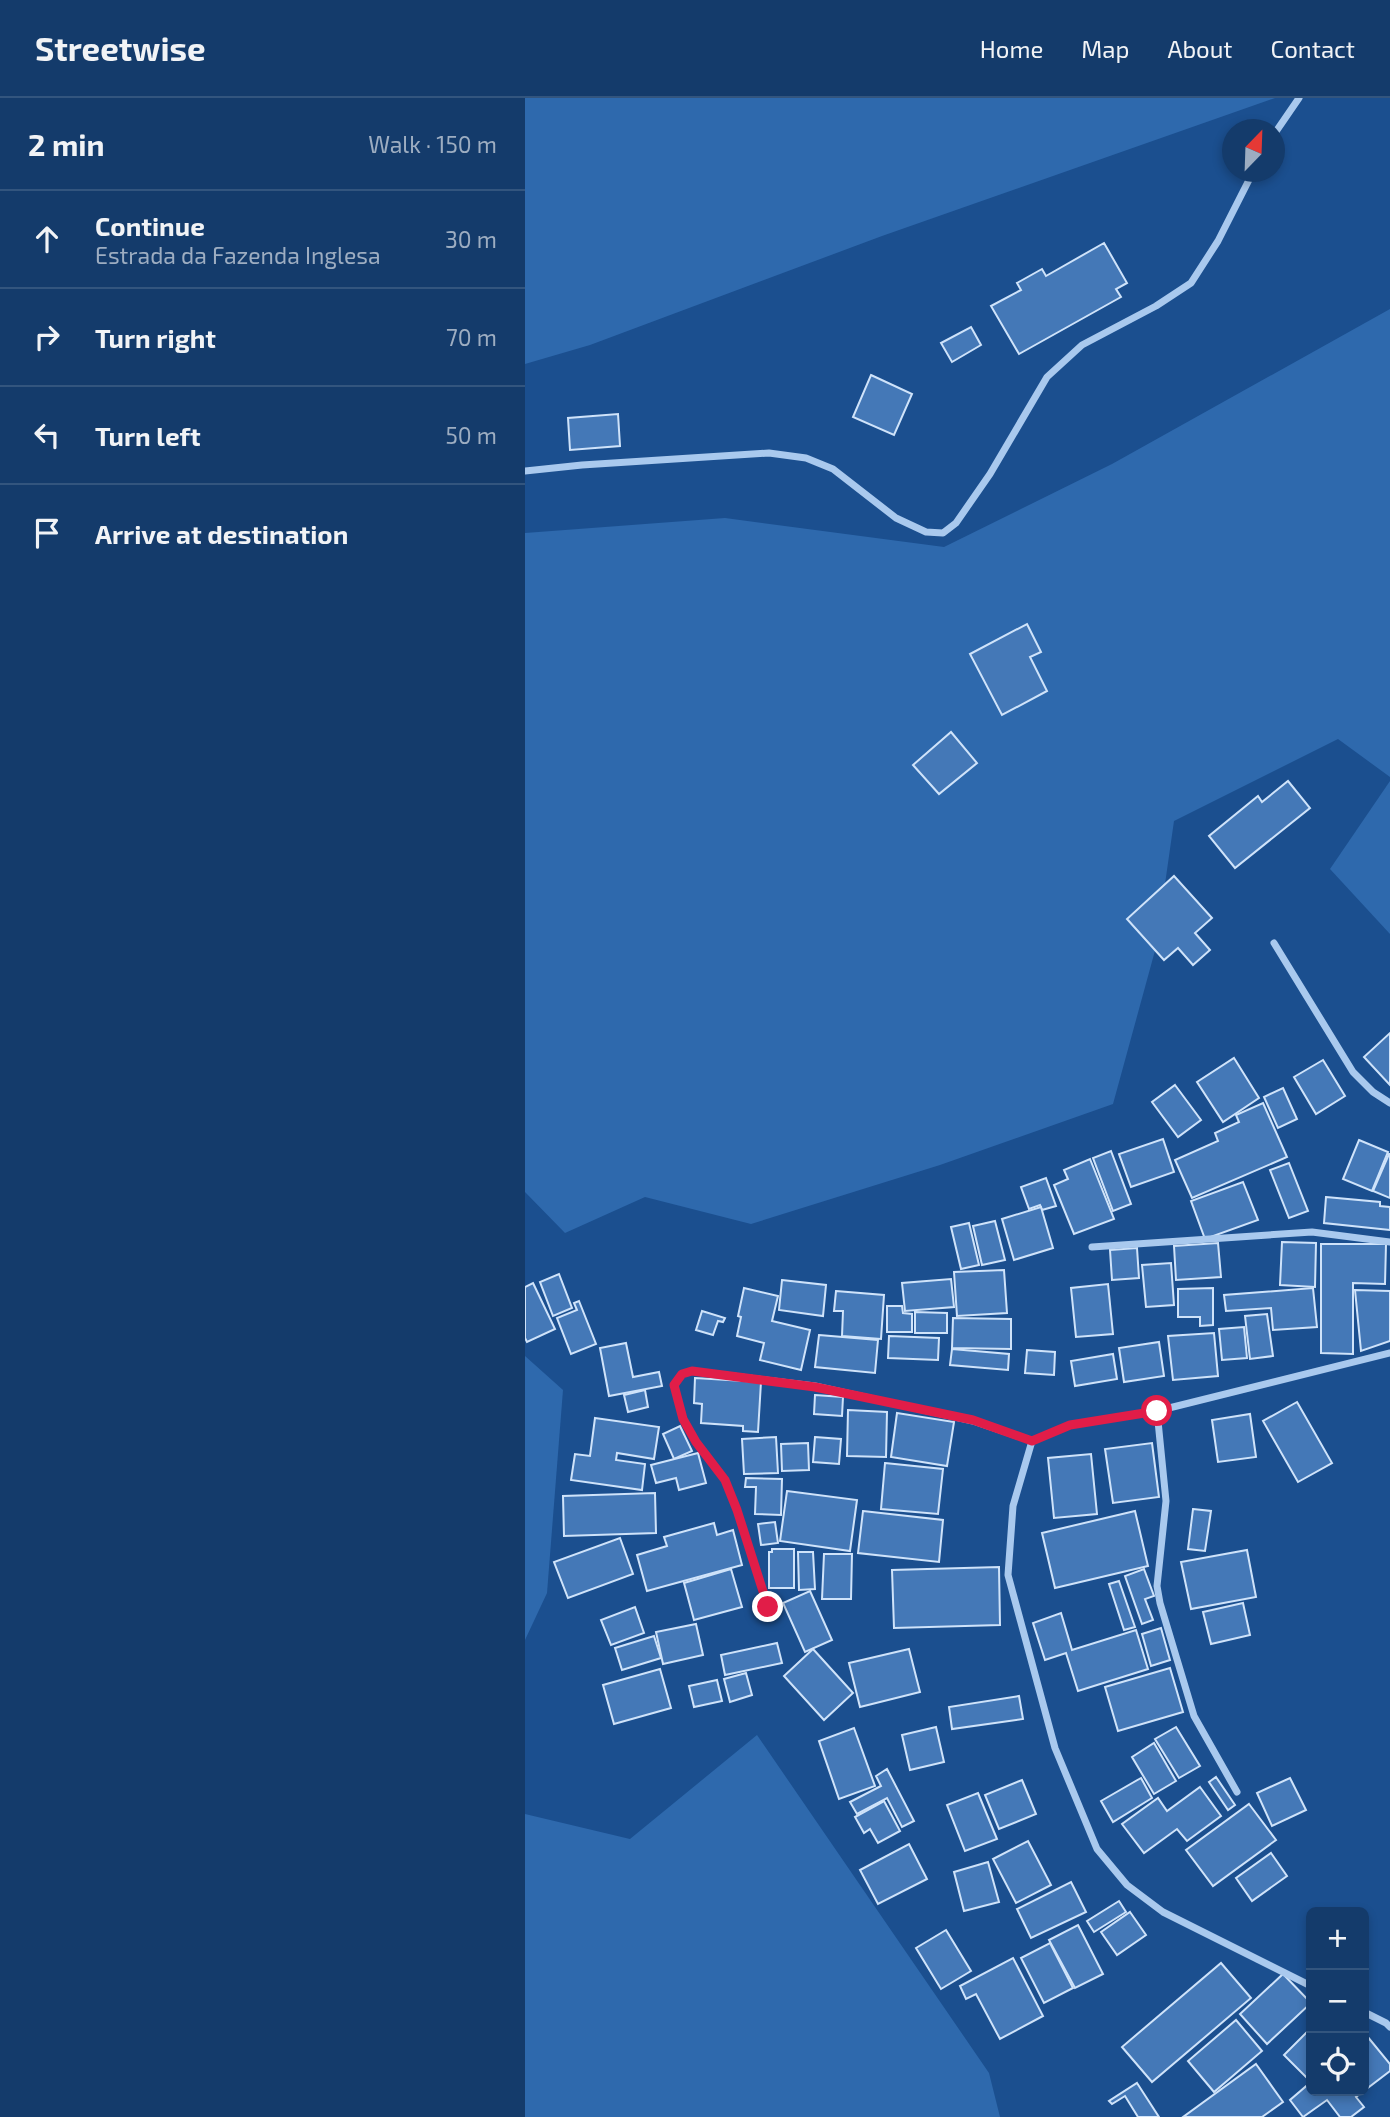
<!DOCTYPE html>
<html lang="en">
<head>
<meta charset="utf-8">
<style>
	body { margin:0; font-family:"Exo 2",sans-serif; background:#1d4271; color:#f1f3f6 }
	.controls { position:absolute; right:21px; bottom:21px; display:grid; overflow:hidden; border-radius:10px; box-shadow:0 4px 10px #0003 }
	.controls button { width:63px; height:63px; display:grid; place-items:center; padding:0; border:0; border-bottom:2px solid #33557e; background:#143b6b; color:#f1f3f6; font:35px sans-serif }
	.compass { position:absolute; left:697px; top:21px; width:63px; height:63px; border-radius:50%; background:#143b6b; box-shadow:0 4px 10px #0003; rotate:23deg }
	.stop { position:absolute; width:21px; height:21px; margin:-16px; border:5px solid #e11d48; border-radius:50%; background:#fff }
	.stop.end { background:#e11d48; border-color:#fff; box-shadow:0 2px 7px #0008 }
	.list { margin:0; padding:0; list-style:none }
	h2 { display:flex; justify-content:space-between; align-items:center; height:91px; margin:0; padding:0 28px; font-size:30px }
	h2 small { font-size:23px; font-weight:400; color:#9dadc1 }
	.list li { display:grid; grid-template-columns:46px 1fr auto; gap:21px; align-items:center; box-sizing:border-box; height:98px; padding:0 28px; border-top:2px solid #33557e }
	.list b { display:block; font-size:26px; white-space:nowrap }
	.list p { margin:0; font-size:23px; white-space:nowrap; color:#9dadc1 }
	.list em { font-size:23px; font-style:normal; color:#9dadc1 }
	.icon { flex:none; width:38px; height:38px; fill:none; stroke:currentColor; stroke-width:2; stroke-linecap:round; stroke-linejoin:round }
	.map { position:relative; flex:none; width:865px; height:2019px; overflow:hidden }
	header { display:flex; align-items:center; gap:42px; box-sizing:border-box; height:98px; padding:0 35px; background:#143b6b; border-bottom:2px solid #33557e }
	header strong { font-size:33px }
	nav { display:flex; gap:38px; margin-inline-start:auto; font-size:24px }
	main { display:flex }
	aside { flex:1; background:#143b6b }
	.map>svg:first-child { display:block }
	.green { fill:#2e69ad }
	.building { fill:#4478b7; stroke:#cfe3fa; stroke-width:2 }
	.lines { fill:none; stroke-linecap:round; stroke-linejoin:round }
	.street { stroke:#a9c9ee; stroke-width:7 }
	.route { stroke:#e11d48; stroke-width:9 }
</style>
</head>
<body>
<header>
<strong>Streetwise</strong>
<nav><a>Home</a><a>Map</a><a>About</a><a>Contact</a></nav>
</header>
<main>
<aside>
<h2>2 min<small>Walk · 150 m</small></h2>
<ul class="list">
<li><svg class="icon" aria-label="ahead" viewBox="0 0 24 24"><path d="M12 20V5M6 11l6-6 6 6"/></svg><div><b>Continue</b><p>Estrada da Fazenda Inglesa</p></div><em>30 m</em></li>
<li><svg class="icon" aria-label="right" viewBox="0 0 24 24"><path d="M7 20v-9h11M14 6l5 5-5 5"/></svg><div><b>Turn right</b></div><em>70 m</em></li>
<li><svg class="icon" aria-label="left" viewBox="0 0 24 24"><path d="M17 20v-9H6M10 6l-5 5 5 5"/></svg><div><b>Turn left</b></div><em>50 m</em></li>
<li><svg class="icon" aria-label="arrive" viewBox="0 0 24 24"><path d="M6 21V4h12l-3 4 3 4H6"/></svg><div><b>Arrive at destination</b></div></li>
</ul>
</aside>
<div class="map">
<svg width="865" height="2019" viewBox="0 0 865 2019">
	<rect width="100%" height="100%" fill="#1b4f8f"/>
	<!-- green -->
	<g class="green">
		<path d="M0,0H750L357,138L65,247L0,266Z"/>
		<path d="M865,211V679L813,641L649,723L631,849L588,1006L415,1067L226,1126L120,1099L40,1135L0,1094V435L200,420L419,449L587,366Z"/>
		<path d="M865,683V836L805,771Z"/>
		<path d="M0,1258L38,1292L22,1495L0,1542Z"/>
		<path d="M232,1637L464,1975L475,2019H0V1716L105,1741Z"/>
	</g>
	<!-- building -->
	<g class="building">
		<path d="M579,145L602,185L591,191L596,199L494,256L466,208L496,192L492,185L517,171L521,178Z"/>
		<path d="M446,229L456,247L427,264L416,245Z"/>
		<path d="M346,277L387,296L369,337L328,319Z"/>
		<path d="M93,316L95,348L45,352L43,320Z"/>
		<path d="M502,526L516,554L505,559L522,593L477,617L445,556Z"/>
		<path d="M426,634L452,665L414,696L388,667Z"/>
		<path d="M763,683L785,710L710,770L684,738L733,698L737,704Z"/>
		<path d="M649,778L687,820L670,835L685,852L668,867L653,850L639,862L602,821Z"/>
		<path d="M865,935V987L839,959Z"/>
		<path d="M709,960L734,1000L698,1024L672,984Z"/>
		<path d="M798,962L820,998L791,1016L769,979Z"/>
		<path d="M650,987L676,1022L653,1039L627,1004Z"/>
		<path d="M758,990L772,1021L753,1030L739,999Z"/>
		<path d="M738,1005L762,1059L667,1100L650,1062L693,1043L690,1035L714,1024L711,1017Z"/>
		<path d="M638,1041L649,1074L606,1089L594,1056Z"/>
		<path d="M834,1042L863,1054L847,1093L818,1081Z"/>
		<path d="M586,1053L606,1106L588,1113L568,1060Z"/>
		<path d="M864,1056H865V1100L848,1093Z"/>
		<path d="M565,1061L589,1121L549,1136L529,1087L543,1081L539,1072Z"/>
		<path d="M764,1065L783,1113L764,1120L745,1072Z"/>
		<path d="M521,1080L531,1108L517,1112L515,1107L504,1111L496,1089Z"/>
		<path d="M718,1084L733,1122L680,1141L666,1103Z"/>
		<path d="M801,1099L855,1104V1108L865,1109V1132L799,1125Z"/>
		<path d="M516,1109L528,1150L489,1162L477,1121Z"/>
		<path d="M470,1123L480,1162L457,1167L448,1128Z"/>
		<path d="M444,1125L454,1167L436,1171L426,1129Z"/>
		<path d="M757,1144L791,1145L790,1189L755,1187Z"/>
		<path d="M693,1145L696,1179L651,1182L649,1148Z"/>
		<path d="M796,1146H861L860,1186L828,1185V1256L796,1255Z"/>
		<path d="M612,1150L614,1180L587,1182L585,1152Z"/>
		<path d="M646,1165L649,1207L621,1209L617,1167Z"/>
		<path d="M479,1172L482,1215L432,1218L429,1174Z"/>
		<path d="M34,1176L47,1210L28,1218L15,1184Z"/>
		<path d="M426,1181L429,1209L380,1213L377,1185Z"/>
		<path d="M257,1182L301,1187L298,1218L254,1212Z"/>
		<path d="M8,1185L30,1231L2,1244L0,1240V1189Z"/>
		<path d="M583,1186L588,1236L551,1239L546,1190Z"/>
		<path d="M219,1190L253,1198L247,1223L285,1232L276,1272L235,1262L239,1245L212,1238L216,1219L213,1218Z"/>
		<path d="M688,1190V1227L675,1228V1219H653V1191Z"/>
		<path d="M788,1190L792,1229L748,1232L746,1210L701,1213L699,1197Z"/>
		<path d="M830,1192L865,1193V1243L836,1253Z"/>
		<path d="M311,1193L359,1197L356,1241L317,1238L318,1213H309Z"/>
		<path d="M54,1203L71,1246L46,1256L32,1220L52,1212L49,1205Z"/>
		<path d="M362,1208H377L378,1215L387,1216V1234H362Z"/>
		<path d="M177,1213L200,1220L198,1224L193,1223L188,1237L171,1232Z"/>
		<path d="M390,1214L422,1215V1235H390Z"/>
		<path d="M742,1216L748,1258L725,1261L720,1218Z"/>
		<path d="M428,1220L486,1221V1251L427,1250Z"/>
		<path d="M719,1229L722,1260L697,1262L694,1231Z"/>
		<path d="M689,1235L693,1278L648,1282L643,1238Z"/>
		<path d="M294,1237L353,1242L350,1275L290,1269Z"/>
		<path d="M364,1238L414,1240L413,1262L363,1260Z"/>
		<path d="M634,1244L639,1278L599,1284L594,1250Z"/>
		<path d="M101,1245L108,1279L134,1274L137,1288L84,1298L75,1250Z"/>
		<path d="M427,1251L484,1256L483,1272L425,1267Z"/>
		<path d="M502,1252L530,1254L529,1277L500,1275Z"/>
		<path d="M588,1256L592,1281L550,1288L546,1263Z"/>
		<path d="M170,1280L236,1284L233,1334L218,1333V1328L176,1325L177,1306L169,1305Z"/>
		<path d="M120,1292L123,1309L103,1314L99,1297Z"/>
		<path d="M290,1297L318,1299L317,1318L289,1316Z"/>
		<path d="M772,1304L807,1365L773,1384L738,1323Z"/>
		<path d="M323,1312L362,1314L361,1359L322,1358Z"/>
		<path d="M372,1315L429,1324L422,1368L366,1359Z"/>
		<path d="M725,1316L731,1359L693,1364L687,1322Z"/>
		<path d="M70,1320L134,1329L129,1361L92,1355L91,1362L120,1366L117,1392L46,1382L50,1356L65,1358Z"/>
		<path d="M155,1328L167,1353L149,1361L138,1336Z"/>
		<path d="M251,1339L253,1375L219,1376L217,1341Z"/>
		<path d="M290,1339L316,1341L314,1366L288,1364Z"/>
		<path d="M283,1345L284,1372L257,1373L256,1346Z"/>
		<path d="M627,1345L634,1399L588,1405L580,1351Z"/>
		<path d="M173,1355L181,1385L154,1392L151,1380L131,1385L126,1367Z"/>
		<path d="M566,1356L572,1416L529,1420L523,1360Z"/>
		<path d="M360,1365L418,1371L413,1416L356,1411Z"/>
		<path d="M221,1380L257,1381L256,1417L230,1416L231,1389H220Z"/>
		<path d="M262,1393L332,1402L325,1453L255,1443Z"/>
		<path d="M130,1395L131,1435L39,1438L38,1398Z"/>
		<path d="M668,1411L686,1413L680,1453L663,1451Z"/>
		<path d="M338,1413L418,1422L414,1464L333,1455Z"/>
		<path d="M610,1413L623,1468L530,1490L517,1435Z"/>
		<path d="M250,1424L253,1445L236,1447L233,1426Z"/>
		<path d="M189,1425L192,1437L208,1432L217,1467L122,1493L112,1457L142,1448L139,1439Z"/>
		<path d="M95,1440L108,1476L43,1500L29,1464Z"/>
		<path d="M247,1451H269V1490H244V1454H247Z"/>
		<path d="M722,1452L731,1499L666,1511L656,1464Z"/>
		<path d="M273,1454H288L290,1491L274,1492Z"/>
		<path d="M299,1456H327L326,1501H297Z"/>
		<path d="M474,1469L475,1527L369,1530L367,1472Z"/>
		<path d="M206,1471L217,1509L169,1522L159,1485Z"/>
		<path d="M619,1471L629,1498L620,1501L628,1522L617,1526L600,1478Z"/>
		<path d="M594,1483L610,1529L599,1532L584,1486Z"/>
		<path d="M285,1493L307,1542L280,1554L258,1505Z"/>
		<path d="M718,1505L725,1537L686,1546L678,1514Z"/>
		<path d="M110,1509L119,1535L86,1547L76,1522Z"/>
		<path d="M536,1515L547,1552L611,1532L623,1571L553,1593L541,1555L520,1562L508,1525Z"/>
		<path d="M171,1526L178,1557L138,1566L131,1534Z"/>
		<path d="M636,1530L645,1562L626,1568L617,1536Z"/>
		<path d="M129,1538L136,1560L97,1572L90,1550Z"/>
		<path d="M252,1545L257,1565L200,1577L196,1557Z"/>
		<path d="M288,1551L328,1595L299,1622L259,1578Z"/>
		<path d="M384,1551L395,1594L335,1609L324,1565Z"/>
		<path d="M645,1570L658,1614L593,1633L580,1589Z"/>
		<path d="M135,1571L146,1610L89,1626L78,1587Z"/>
		<path d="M221,1575L227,1597L205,1604L199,1581Z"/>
		<path d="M192,1582L197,1603L169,1609L164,1588Z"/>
		<path d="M494,1598L498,1621L427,1631L424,1609Z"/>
		<path d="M411,1629L419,1664L385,1672L377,1637Z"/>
		<path d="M651,1629L675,1668L654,1680L630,1641Z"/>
		<path d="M329,1630L350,1688L314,1701L294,1643Z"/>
		<path d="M629,1645L651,1683L629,1696L607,1659Z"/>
		<path d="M362,1671L389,1723L377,1729L362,1700L332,1716L325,1704L356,1688L351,1678Z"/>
		<path d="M691,1679L710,1707L703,1712L684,1684Z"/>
		<path d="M616,1680L627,1700L588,1724L576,1703Z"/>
		<path d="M765,1680L781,1712L747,1728L732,1695Z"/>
		<path d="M497,1682L511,1716L474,1731L460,1697Z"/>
		<path d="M675,1689L696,1718L662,1743L652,1731L619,1755L597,1726L633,1700L642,1713Z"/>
		<path d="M453,1695L472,1741L440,1753L422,1707Z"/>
		<path d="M359,1703L375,1733L353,1745L345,1731L339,1735L330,1719Z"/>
		<path d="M724,1706L751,1742L688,1788L661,1752Z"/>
		<path d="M503,1743L526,1787L491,1805L468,1761Z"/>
		<path d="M384,1746L402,1781L353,1806L335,1772Z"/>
		<path d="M746,1755L762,1778L727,1803L711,1780Z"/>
		<path d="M463,1764L474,1804L439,1813L429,1774Z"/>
		<path d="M546,1784L561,1814L506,1840L492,1811Z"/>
		<path d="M594,1803L601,1814L569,1834L562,1823Z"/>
		<path d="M605,1814L621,1837L592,1857L576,1834Z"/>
		<path d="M553,1827L578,1876L550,1890L524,1842Z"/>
		<path d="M421,1832L446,1873L416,1891L391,1850Z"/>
		<path d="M525,1845L548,1890L519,1905L496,1860Z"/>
		<path d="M488,1860L518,1918L475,1941L451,1896L441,1901L435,1888Z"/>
		<path d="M696,1865L726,1900L627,1984L597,1949Z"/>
		<path d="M758,1876L786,1905L742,1946L715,1916Z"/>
		<path d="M711,1922L737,1953L689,1994L663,1963Z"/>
		<path d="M786,1930V1977L783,1981L759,1957Z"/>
		<path d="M842,1938L865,1966V1973L831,1999L839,2009L826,2019H815L802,2002L778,2019L765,2002L786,1984V1993H839V1940Z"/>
		<path d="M731,1966L758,2004L737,2019H658Z"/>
		<path d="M612,1985L634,2019H613L600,1998L587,2006L584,2003Z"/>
	</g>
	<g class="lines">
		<!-- street -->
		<g class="street">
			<path d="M750,35L774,0"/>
			<path d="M0,373L57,367L244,355L281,360L308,371L371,420L401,434L418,435L431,425L465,376L522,279L557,247L631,208L666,185L693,143L728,74"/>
			<path d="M749,845L828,974L848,994L865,1005"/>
			<path d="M567,1149L787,1134L865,1144"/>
			<path d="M632,1313L641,1403L632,1488L635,1505L669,1618L712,1694"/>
			<path d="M243,1509L212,1412L200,1382L171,1344L158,1321L149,1287L157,1276L167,1273L290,1288L448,1323L507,1343"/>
			<path d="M786,1888L638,1814L602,1787L572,1751L530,1650L483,1477L488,1408L507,1343L545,1327L632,1313L865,1255"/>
			<path d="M839,1914L861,1925L865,1929"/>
		</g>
	</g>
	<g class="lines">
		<!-- route -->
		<path class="route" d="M243,1509L212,1412L200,1382L171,1344L158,1321L149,1287L157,1276L167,1273L290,1289L448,1322L507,1343L545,1327L632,1313"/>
	</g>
</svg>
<div class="controls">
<button>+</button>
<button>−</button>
<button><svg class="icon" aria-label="locate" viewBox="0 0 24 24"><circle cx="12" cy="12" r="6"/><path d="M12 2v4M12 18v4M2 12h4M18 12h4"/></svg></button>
</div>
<svg class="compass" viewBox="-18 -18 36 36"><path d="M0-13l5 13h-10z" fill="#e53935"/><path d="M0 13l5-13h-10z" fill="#9dadc1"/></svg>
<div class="stop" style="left:632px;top:1313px"></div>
<div class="stop end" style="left:243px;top:1509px"></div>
</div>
</main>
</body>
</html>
